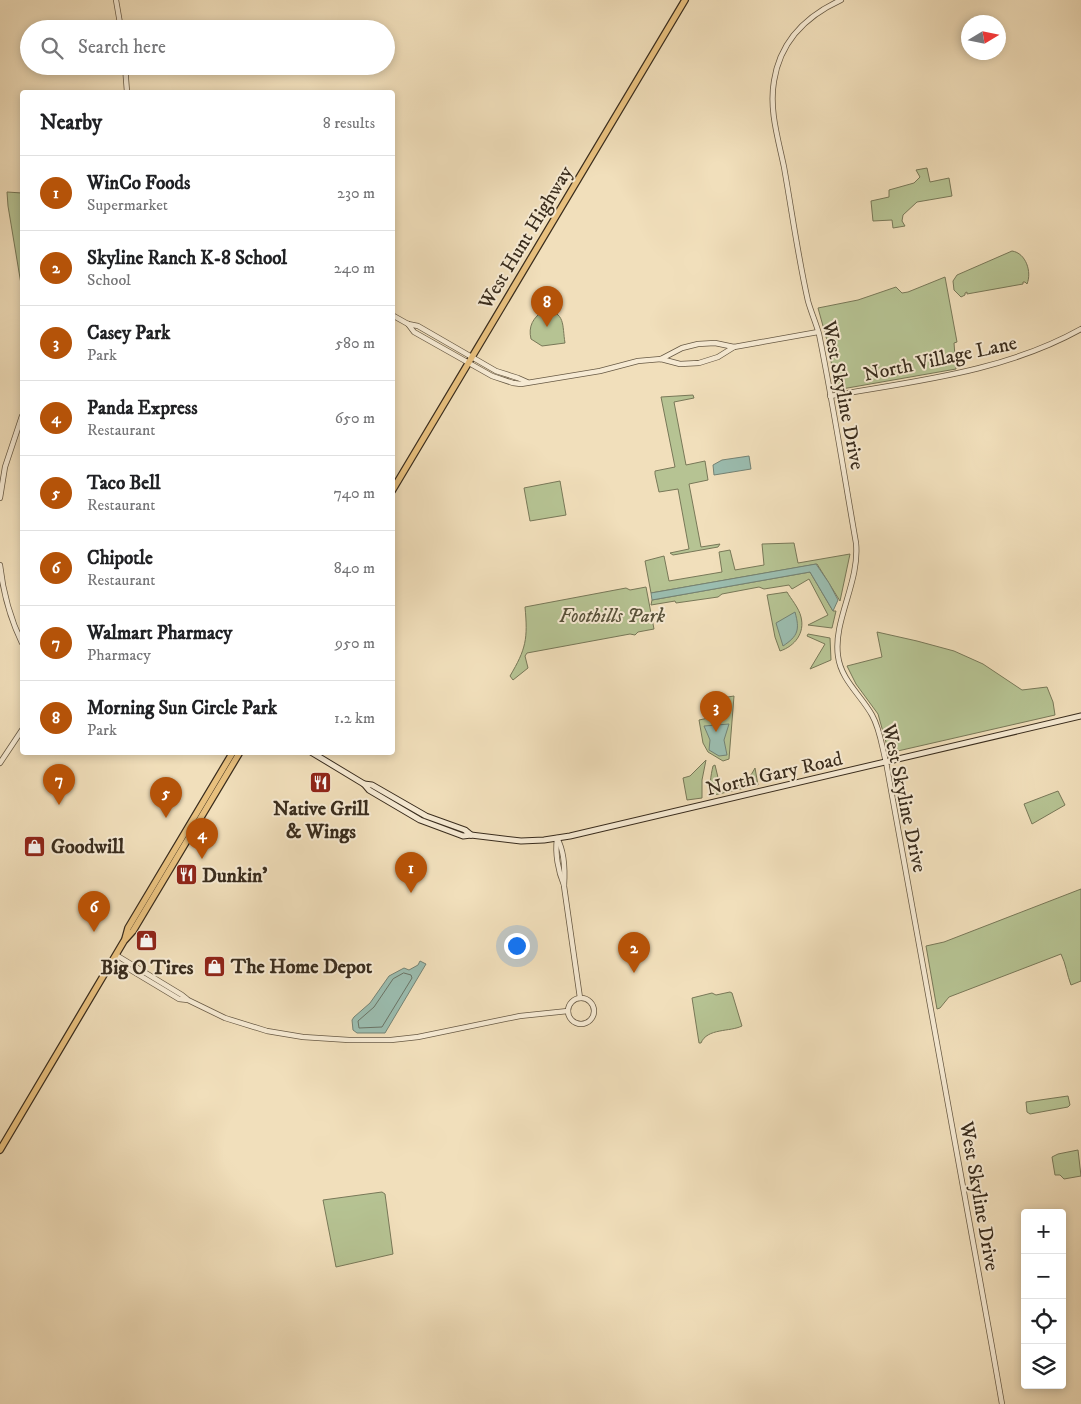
<!DOCTYPE html>
<html lang="en">
<head>
<meta charset="utf-8">
<style>
	body { margin:0; font-family:"IM FELL DW Pica",serif; background:#f2f2f2; color:#202124 }
	.controls { position:absolute; right:15px; bottom:15px; display:grid; overflow:hidden; border-radius:5px; box-shadow:0 2px 8px #0003 }
	.controls button { width:45px; height:45px; display:grid; place-items:center; padding:0; border:0; border-bottom:1px solid #e0e0e0; background:#fff; color:#202124; font:25px sans-serif }
	.compass { position:absolute; left:961px; top:15px; width:45px; height:45px; border-radius:50%; background:#fff; box-shadow:0 2px 8px #0003; rotate:80deg }
	.you { position:absolute; left:516px; top:945px; width:18px; height:18px; margin:-12px; border:4px solid #fff; border-radius:50%; background:#1a73e8; box-shadow:0 0 0 8px #1a73e833 }
	.badge { display:grid; place-items:center; width:32px; height:32px; border-radius:50%; background:#b45309; color:#fff; font-size:16px; font-weight:700 }
	.pin { position:absolute; translate:-50% -41px; filter:drop-shadow(0 1px 2px #0008) }
	.pin::after { content:''; position:absolute; top:26px; width:18px; height:15px; background:inherit; clip-path:polygon(0 0,100% 0,50% 100%) }
	.list { margin:0; padding:0; list-style:none }
	h2 { display:flex; justify-content:space-between; align-items:center; height:65px; margin:0; padding:0 20px; font-size:21px }
	h2 small { font-size:16px; font-weight:400; color:#757577 }
	.list li { display:grid; grid-template-columns:32px 1fr auto; gap:15px; align-items:center; box-sizing:border-box; height:75px; padding:0 20px; border-top:1px solid #e0e0e0 }
	.list b { display:block; font-size:19px; white-space:nowrap }
	.list p { margin:0; font-size:16px; white-space:nowrap; color:#757577 }
	.list em { font-size:16px; font-style:normal; color:#757577 }
	.icon { flex:none; width:28px; height:28px; fill:none; stroke:currentColor; stroke-width:2; stroke-linecap:round; stroke-linejoin:round }
	.map { position:relative; flex:none; width:1081px; height:1404px; overflow:hidden }
	.search { position:absolute; background:#fff; box-shadow:0 2px 8px #0003; left:20px; top:20px; width:375px; height:55px; display:flex; align-items:center; gap:12px; box-sizing:border-box; padding:0 18px; border-radius:28px; color:#757577; font-size:19px }
	.panel { position:absolute; background:#fff; box-shadow:0 2px 8px #0003; left:20px; top:90px; width:375px; height:665px; border-radius:5px }
	.map>svg:first-child { display:block }
	.green { fill:#b6c393; stroke:#787858 }
	.water { fill:#9bbdb0; stroke:#748375 }
	.lines { fill:none; stroke-linecap:round; stroke-linejoin:round }
	.shore { stroke:#6a7466; stroke-width:1 }
	.tertiary-casing { stroke:#675944; stroke-width:6 }
	.secondary-casing { stroke:#392c1d; stroke-width:7 }
	.primary-casing { stroke:#392c1d; stroke-width:8 }
	.tertiary { stroke:#f6ead3; stroke-width:4.5 }
	.secondary { stroke:#f6ead3; stroke-width:5 }
	.primary { stroke:#e8c07e; stroke-width:5.5 }
	.labels { text-anchor:middle; stroke-width:4; stroke-linejoin:round; paint-order:stroke }
	.street-label { font-size:20px; fill:#392c1d; stroke:#f6ead3 }
	.park-label { font-size:20px; font-style:italic; fill:#58523a; stroke:#f6ead3 }
	.poi-label { font-size:20px; font-weight:bold; fill:#392c1d; stroke:#f6ead3; text-anchor:start }
</style>
</head>
<body>
<div class="map">
<svg width="1081" height="1404" viewBox="0 0 1081 1404">
	<rect width="100%" height="100%" fill="#f1dfbb"/>
	<filter id="stains"><feTurbulence type="fractalNoise" baseFrequency=".004" numOctaves="4"/><feColorMatrix values="0 0 0 0 .2 0 0 0 0 .09 0 0 0 0 .02 0 0 0 .5 -.17"/></filter>
	<radialGradient id="worn" r=".72"><stop offset=".6" stop-color="#630" stop-opacity="0"/><stop offset="1" stop-color="#630" stop-opacity=".3"/></radialGradient>
	<!-- green -->
	<g class="green">
		<path d="M927,168L930,182L949,178L952,196L917,202L903,215L902,221L905,226L893,228L892,220L873,221L871,201L889,197V190L914,183L920,177L916,170Z"/>
		<path d="M7,192L22,193V290L8,206Z"/>
		<path d="M1012,251C1026,253 1032,272 1027,284L1025,282H1023V284L967,294V292L965,293V295L961,297L954,290L953,281L957,275Z"/>
		<path d="M945,277L957,342L954,343L956,369L836,390L828,344L818,308L858,300L896,287L902,293L908,292Z"/>
		<path d="M544,310C566,312 562,325 565,343L542,346L531,339C528,326 533,318 544,310Z"/>
		<path d="M693,395L694,398L674,402L686,465L705,461L708,480L689,484L701,547L720,544L718,547L673,555L670,553L689,549L678,489L659,492L655,474V471L675,467L661,397Z"/>
		<path d="M560,481L566,515L530,521L524,488Z"/>
		<path d="M794,543L798,563L850,554L840,601L817,564L651,593L645,561L664,556L669,581L722,572L719,552L730,550L735,570L764,565L762,544Z"/>
		<path d="M810,572L833,611H836L832,628L808,625L828,615L809,579L792,589L789,585L764,589L759,587L722,594L718,597L676,603L675,601L651,605L652,600Z"/>
		<path d="M646,587L654,629L638,632L635,635L630,634L527,653L525,656L528,668L513,680L510,676C526,649 528,639 525,607L626,588L630,590Z"/>
		<path d="M787,592C791,599 799,608 801,617C805,633 795,646 780,651L775,637L767,595Z"/>
		<path d="M877,632L917,641L954,651L983,664L1022,690L1047,687L1053,702L1055,715L889,753L878,714L856,684L847,666L882,657Z"/>
		<path d="M808,634L830,638L831,660L810,669L825,644L807,636Z"/>
		<path d="M734,696L729,759L723,761L708,752L703,743L699,720L718,716L715,699Z"/>
		<path d="M706,760L702,780V798L687,800L683,778L690,776Z"/>
		<path d="M715,765L721,790C739,786 746,785 755,768L758,785L714,795C708,788 711,775 713,766Z"/>
		<path d="M1058,791L1065,805L1032,824L1024,804Z"/>
		<path d="M1081,889V981L1071,985C1067,975 1066,964 1061,954L949,997L940,1008L937,1009L926,946L944,942Z"/>
		<path d="M730,992L732,993L742,1026C730,1032 707,1028 701,1043H699L692,998L712,993L716,995Z"/>
		<path d="M1068,1096L1070,1105L1068,1107L1030,1114L1027,1112L1026,1102Z"/>
		<path d="M1078,1150L1081,1176L1064,1179L1060,1175H1055L1052,1157L1058,1154Z"/>
		<path d="M382,1192L385,1194L393,1254L336,1267L323,1200Z"/>
	</g>
	<!-- water -->
	<g class="water">
		<path d="M749,456L751,469L714,475L713,465L722,460Z"/>
		<path d="M816,564L829,583L838,600L833,611L810,572L652,600L651,593Z"/>
		<path d="M795,612C800,630 798,636 783,646L776,623Z"/>
		<path d="M729,724L724,740L727,755L719,756L709,750L710,740L704,726Z"/>
		<path d="M420,961L426,964L385,1033H357L353,1030L352,1020L354,1017L370,1003L389,976L404,968L409,970L418,965Z"/>
	</g>
	<g class="lines">
		<!-- shore -->
		<path class="shore" d="M404,973L411,975L412,978L382,1027L359,1028L358,1021L374,1007L393,979Z"/>
		<defs>
			<g id="tertiary">
				<path d="M116,0L121,29"/>
				<path d="M841,0C806,16 780,42 774,81C769,110 778,138 784,167C792,212 798,257 808,301C811,312 816,323 819,334C833,403 844,474 856,543C860,582 833,620 838,656C841,680 861,695 872,715C880,729 882,747 886,762C923,977 965,1190 1002,1404"/>
				<path d="M125,66L127,92"/>
				<path d="M392,315L408,324L418,326L496,371L518,378L527,382"/>
				<path d="M408,324L414,332L492,376L513,383L521,384L600,371L638,361L661,359L680,364L699,363L718,357L734,347"/>
				<path d="M661,359L682,348L698,344L715,343L734,347L818,332"/>
				<path d="M830,396C915,381 1004,372 1081,329"/>
				<path d="M0,498L5,467L22,416"/>
				<path d="M0,565C3,592 10,618 22,643"/>
				<path d="M0,763L22,730"/>
				<path d="M557,838C565,852 565,871 564,886L580,998"/>
				<path d="M557,839C555,853 558,871 564,885"/>
				<path d="M116,955L182,995L187,999"/>
				<path d="M114,960L179,999L188,1000L225,1018L267,1031L303,1037L349,1040H391L418,1037L520,1016L568,1011"/>
				<circle cx="581" cy="1011" r="13"/>
			</g>
			<g id="secondary">
				<path d="M311,752L364,784L369,790L420,820L463,836L471,835L521,841L544,840L570,836L1081,716"/>
				<path d="M364,784L372,785L426,816L465,830L471,835"/>
			</g>
			<g id="primary">
				<path d="M392,491L685,0"/>
				<path d="M125,939L128,928L233,752"/>
				<path d="M0,1150L124,941L133,931L240,752"/>
			</g>
		</defs>
		<!-- tertiary casing -->
		<use href="#tertiary" class="tertiary-casing"/>
		<!-- secondary casing -->
		<use href="#secondary" class="secondary-casing"/>
		<!-- primary casing -->
		<use href="#primary" class="primary-casing"/>
		<!-- tertiary -->
		<use href="#tertiary" class="tertiary"/>
		<!-- secondary -->
		<use href="#secondary" class="secondary"/>
		<!-- primary -->
		<use href="#primary" class="primary"/>
	</g>
	<!-- icons -->
	<defs>
		<symbol id="restaurant-square" viewBox="-11 -11 22 22"><rect x="-9" y="-9" width="18" height="18" rx="4" fill="#8f2418" stroke="#f6ead3"/><path d="M-5-6h1v4h1v-4h1v4h1v-4h1v5L-1.5 .5V6h-2V.5L-5-1ZM5-6V6H3V1.5H1.5Q1.5-4 5-6Z" fill="#fff"/></symbol>
		<symbol id="shop-square" viewBox="-11 -11 22 22"><rect x="-9" y="-9" width="18" height="18" rx="4" fill="#8f2418" stroke="#f6ead3"/><path d="M-5-2.5h2.3a2.7 3.5 0 0 1 5.4 0H5L5.5 6h-11ZM-1.5-2.5h3a1.5 2.3 0 0 0-3 0Z" fill="#fff"/></symbol>
	</defs>
	<g fill-rule="evenodd">
		<use href="#restaurant-square" x="308" y="770" width="25" height="25"/>
		<use href="#shop-square" x="22" y="834" width="25" height="25"/>
		<use href="#restaurant-square" x="174" y="862" width="25" height="25"/>
		<use href="#shop-square" x="134" y="928" width="25" height="25"/>
		<use href="#shop-square" x="202" y="954" width="25" height="25"/>
	</g>
	<g class="labels">
		<!-- street labels -->
		<g class="street-label">
			<text transform="translate(525 237) rotate(-59)" y="7">West Hunt Highway</text>
			<text transform="translate(940 358) rotate(-12)" y="7">North Village Lane</text>
			<text transform="translate(844 395) rotate(79)" y="7">West Skyline Drive</text>
			<text transform="translate(774 773) rotate(-13)" y="7">North Gary Road</text>
			<text transform="translate(905 798) rotate(78)" y="7">West Skyline Drive</text>
			<text transform="translate(980 1196) rotate(80)" y="7">West Skyline Drive</text>
		</g>
		<!-- park labels -->
		<g class="park-label">
			<text x="612" y="622">Foothills Park</text>
		</g>
		<!-- poi labels -->
		<g class="poi-label">
			<text x="321" y="815" text-anchor="middle">Native Grill<tspan x="321" dy="23">&amp; Wings</tspan></text>
			<text x="51" y="853">Goodwill</text>
			<text x="202" y="882">Dunkin'</text>
			<text x="231" y="973">The Home Depot</text>
			<text x="147" y="974" text-anchor="middle">Big O Tires</text>
		</g>
	</g>
	<rect width="100%" height="100%" filter="url(#stains)"/>
	<rect width="100%" height="100%" fill="url(#worn)"/>
</svg>
<div class="controls">
<button>+</button>
<button>−</button>
<button><svg class="icon" aria-label="locate" viewBox="0 0 24 24"><circle cx="12" cy="12" r="6"/><path d="M12 2v4M12 18v4M2 12h4M18 12h4"/></svg></button>
<button><svg class="icon" aria-label="layers" viewBox="0 0 24 24"><path d="M12 4l9 5-9 5-9-5zM3 14l9 5 9-5"/></svg></button>
</div>
<svg class="compass" viewBox="-18 -18 36 36"><path d="M0-13l5 13h-10z" fill="#e53935"/><path d="M0 13l5-13h-10z" fill="#757577"/></svg>
<div class="you"></div>
<div class="pin badge" style="left:411px;top:893px">1</div>
<div class="pin badge" style="left:634px;top:973px">2</div>
<div class="pin badge" style="left:716px;top:732px">3</div>
<div class="pin badge" style="left:202px;top:859px">4</div>
<div class="pin badge" style="left:166px;top:818px">5</div>
<div class="pin badge" style="left:94px;top:932px">6</div>
<div class="pin badge" style="left:59px;top:805px">7</div>
<div class="pin badge" style="left:547px;top:327px">8</div>
<div class="search"><svg class="icon" aria-label="search" viewBox="0 0 24 24"><circle cx="10" cy="10" r="6"/><path d="M15 15l6 6"/></svg>Search here</div>
<section class="panel">
<h2>Nearby<small>8 results</small></h2>
<ul class="list">
<li><span class="badge">1</span><div><b>WinCo Foods</b><p>Supermarket</p></div><em>230 m</em></li>
<li><span class="badge">2</span><div><b>Skyline Ranch K-8 School</b><p>School</p></div><em>240 m</em></li>
<li><span class="badge">3</span><div><b>Casey Park</b><p>Park</p></div><em>580 m</em></li>
<li><span class="badge">4</span><div><b>Panda Express</b><p>Restaurant</p></div><em>650 m</em></li>
<li><span class="badge">5</span><div><b>Taco Bell</b><p>Restaurant</p></div><em>740 m</em></li>
<li><span class="badge">6</span><div><b>Chipotle</b><p>Restaurant</p></div><em>840 m</em></li>
<li><span class="badge">7</span><div><b>Walmart Pharmacy</b><p>Pharmacy</p></div><em>950 m</em></li>
<li><span class="badge">8</span><div><b>Morning Sun Circle Park</b><p>Park</p></div><em>1.2 km</em></li>
</ul>
</section>
</div>
</body>
</html>
